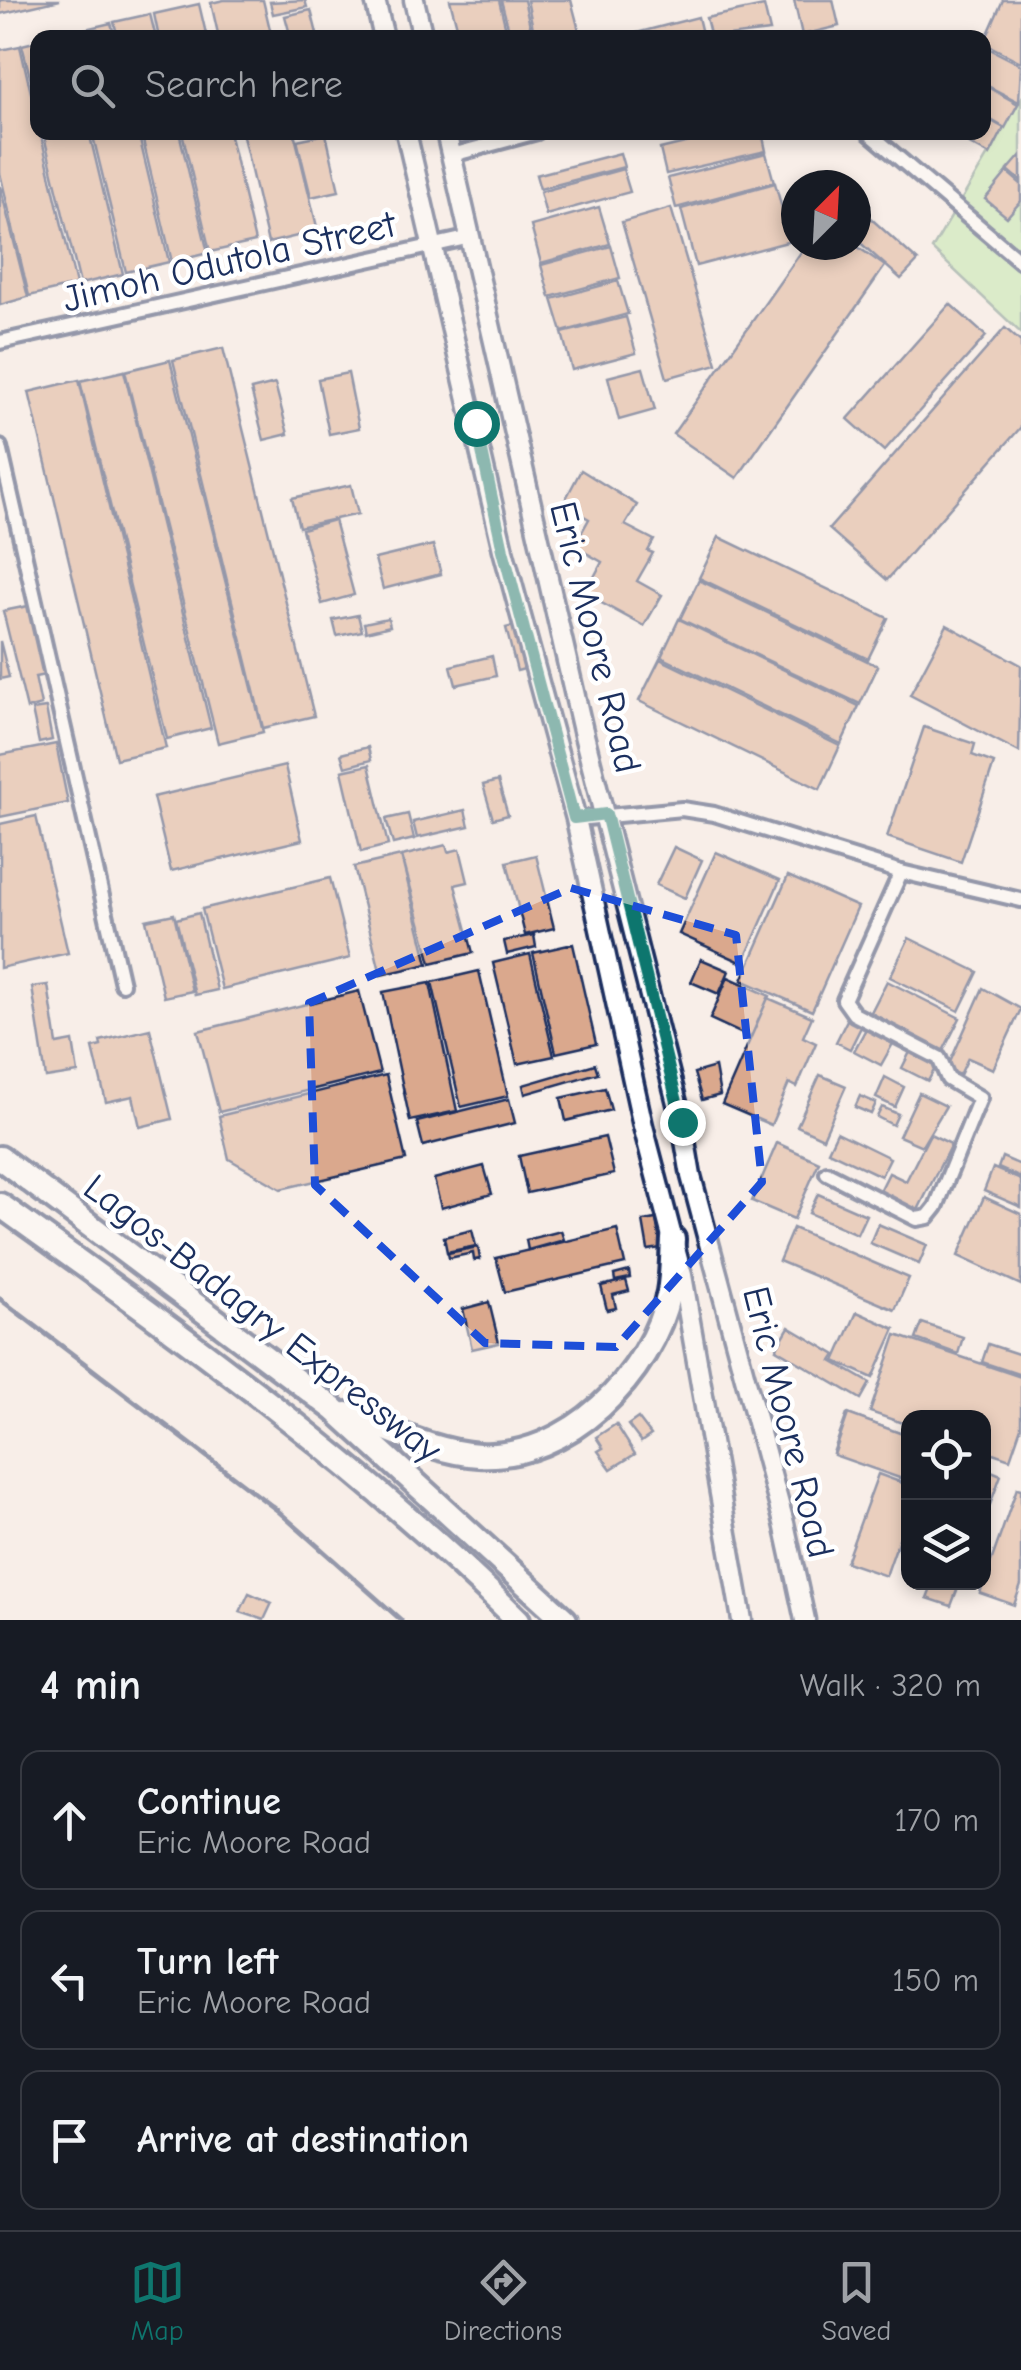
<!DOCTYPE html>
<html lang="en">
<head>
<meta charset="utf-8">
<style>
	body { margin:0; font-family:"Comic Neue",sans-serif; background:#20242c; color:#f1f3f6 }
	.controls { position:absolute; right:30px; bottom:30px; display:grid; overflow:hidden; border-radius:20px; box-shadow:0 5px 15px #0003 }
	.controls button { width:90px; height:90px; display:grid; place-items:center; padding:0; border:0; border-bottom:2px solid #363941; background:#171b24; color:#f1f3f6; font:50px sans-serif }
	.compass { position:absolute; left:781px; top:170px; width:90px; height:90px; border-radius:50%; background:#171b24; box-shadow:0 5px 15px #0003; rotate:24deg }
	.stop { position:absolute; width:30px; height:30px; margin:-22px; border:8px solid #0f766e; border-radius:50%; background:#fff }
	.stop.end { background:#0f766e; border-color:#fff; box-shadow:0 2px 10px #0008 }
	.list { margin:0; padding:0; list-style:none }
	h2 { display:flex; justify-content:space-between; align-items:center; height:130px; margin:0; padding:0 40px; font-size:42px }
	h2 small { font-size:32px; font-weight:400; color:#9ea1a6 }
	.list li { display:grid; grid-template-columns:65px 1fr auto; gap:30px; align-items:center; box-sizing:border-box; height:140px; margin:0 20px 20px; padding:0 20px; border:2px solid #363941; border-radius:20px }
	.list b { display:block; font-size:38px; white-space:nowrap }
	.list p { margin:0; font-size:32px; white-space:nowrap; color:#9ea1a6 }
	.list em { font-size:32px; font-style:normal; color:#9ea1a6 }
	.icon { flex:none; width:55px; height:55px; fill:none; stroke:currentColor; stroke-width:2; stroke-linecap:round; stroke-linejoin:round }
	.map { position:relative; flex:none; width:1021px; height:1620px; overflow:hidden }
	.search { position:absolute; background:#171b24; box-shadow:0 5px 15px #0003; left:30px; right:30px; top:30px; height:110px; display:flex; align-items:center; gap:25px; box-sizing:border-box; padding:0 35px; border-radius:20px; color:#9ea1a6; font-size:38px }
	.sheet { height:610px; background:#171b24 }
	nav { display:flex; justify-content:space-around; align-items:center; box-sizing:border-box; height:140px; border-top:2px solid #363941; background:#171b24; font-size:28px; color:#9ea1a6 }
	nav a { display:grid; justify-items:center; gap:5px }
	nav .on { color:#0f766e }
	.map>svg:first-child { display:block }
	.green { fill:#b8e6a5; stroke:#6a8a82; stroke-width:2.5 }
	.building { fill:#daa88d; stroke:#1b2f5e; stroke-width:2.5 }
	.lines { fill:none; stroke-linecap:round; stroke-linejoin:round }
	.street-casing { stroke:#1b2f5e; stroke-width:20 }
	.secondary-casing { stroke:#1b2f5e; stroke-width:25 }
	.highway-casing { stroke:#1b2f5e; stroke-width:30 }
	.street { stroke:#fff; stroke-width:12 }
	.secondary { stroke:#fff; stroke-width:18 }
	.highway { stroke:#fff; stroke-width:22 }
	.rail { stroke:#1b2f5e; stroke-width:5 }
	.route { stroke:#0f766e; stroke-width:12 }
	.marked { fill:none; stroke:#1d4ed8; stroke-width:8; stroke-dasharray:20 12; stroke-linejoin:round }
	.labels { text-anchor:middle; stroke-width:9; stroke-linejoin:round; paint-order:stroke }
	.street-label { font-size:38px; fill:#1b2f5e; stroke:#fff }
</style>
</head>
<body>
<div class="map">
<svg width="1021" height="1620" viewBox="0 0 1021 1620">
	<rect width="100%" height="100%" fill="#f8eee8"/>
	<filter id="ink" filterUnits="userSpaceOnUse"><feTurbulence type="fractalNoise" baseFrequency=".01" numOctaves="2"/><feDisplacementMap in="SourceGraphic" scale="20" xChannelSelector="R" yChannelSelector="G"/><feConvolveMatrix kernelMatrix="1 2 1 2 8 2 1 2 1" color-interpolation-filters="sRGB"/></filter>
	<g filter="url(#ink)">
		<!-- green -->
		<path class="green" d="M1021,99V333L932,249Z"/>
		<!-- building -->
		<g class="building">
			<path d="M0,0H60L0,14Z"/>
			<path d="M224,0H263L272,38H219L211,3Z"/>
			<path d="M305,0L307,7L273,14L270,2Z"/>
			<path d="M450,0H499L508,38H460Z"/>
			<path d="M501,0H524L533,38H511Z"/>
			<path d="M527,0H571L581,38H535Z"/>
			<path d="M794,0H833L839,26L802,35Z"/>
			<path d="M1003,0H1021V62L984,43Z"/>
			<path d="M199,4L207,38H159L154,14Z"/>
			<path d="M764,6L770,31L711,38L706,18Z"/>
			<path d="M311,10L317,34L291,38L285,16Z"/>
			<path d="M150,14L156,38H118L114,22Z"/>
			<path d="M698,17L703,38H617Z"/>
			<path d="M111,23L115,38H69L68,33Z"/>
			<path d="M38,41V108L22,45Z"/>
			<path d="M20,46L76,285L29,296L0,173V50Z"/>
			<path d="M984,46L1021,65L1019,102L984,84Z"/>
			<path d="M984,85L1018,104L1005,128L984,116Z"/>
			<path d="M984,117L1004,128L990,155L947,132H984Z"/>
			<path d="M43,132H89L123,274L80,284Z"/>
			<path d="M92,132H138L169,262L126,272Z"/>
			<path d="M141,132H179L208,253L172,262Z"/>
			<path d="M182,132H229L255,242L210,252Z"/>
			<path d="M242,132H294L318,231L268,243Z"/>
			<path d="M731,132H762L766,151L666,174L660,149Z"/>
			<path d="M326,134L339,191L311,197L297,140Z"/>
			<path d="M620,153L624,167L540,189L536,175Z"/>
			<path d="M766,153L774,182L676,208L668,178Z"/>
			<path d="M1021,155V181L1008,170Z"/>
			<path d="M623,169L630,192L546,215L540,192Z"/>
			<path d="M1007,172L1021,184V201L1007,217L985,199Z"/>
			<path d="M775,183L791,241L696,266L681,209Z"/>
			<path d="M0,186L28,297L0,305Z"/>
			<path d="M856,205L918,261L901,279L856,239Z"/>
			<path d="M599,207L610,244L541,263L531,226Z"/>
			<path d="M671,208L717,364L667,378L622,222Z"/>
			<path d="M806,245H855L885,266L737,478L673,434Z"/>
			<path d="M611,246L620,278L550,297L541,265Z"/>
			<path d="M618,281L628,314L562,332L552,299Z"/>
			<path d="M950,304L986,336L884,451L848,419Z"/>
			<path d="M626,317L636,353L572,370L562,333Z"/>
			<path d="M1005,328L1021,342V427L887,580L829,529Z"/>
			<path d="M223,348L314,716L263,728L173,360Z"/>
			<path d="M170,360L263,732L218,743L125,371Z"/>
			<path d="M643,368L655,410L619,420L608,377Z"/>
			<path d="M124,371L211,728L167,739L80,381Z"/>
			<path d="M348,373L359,428L329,434L318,379Z"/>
			<path d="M79,380L166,748L116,759L29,392Z"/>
			<path d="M275,384L288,434L264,440L251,390Z"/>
			<path d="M581,470L637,505L625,525L654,540L648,551L653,553L637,581L662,595L644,626L585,594L602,562L574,546L589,519L563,504Z"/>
			<path d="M351,485L358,514L299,527L292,498Z"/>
			<path d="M334,520L354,595L322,604L302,529Z"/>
			<path d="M719,537L888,618L868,659L699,578Z"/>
			<path d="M433,545L441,574L383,589L375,559Z"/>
			<path d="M699,580L878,666L860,704L680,619Z"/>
			<path d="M28,606L45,675L35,677L41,705L27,709L3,611Z"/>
			<path d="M358,615L362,631L337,636L333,620Z"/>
			<path d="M388,618L390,626L366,632L364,623Z"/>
			<path d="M679,619L859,706L841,744L661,657Z"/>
			<path d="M517,625L528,668L517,671L506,628Z"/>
			<path d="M947,625L1021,665L1019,752L910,695Z"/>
			<path d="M0,641L9,677L0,679Z"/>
			<path d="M492,656L496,676L456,685L451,666Z"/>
			<path d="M660,659L840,746L820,789L639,701Z"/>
			<path d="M46,708L52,740L39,743L32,710Z"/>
			<path d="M924,727L975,744L972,755L994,763L961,862L887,837Z"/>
			<path d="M56,744L68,803L0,817V755Z"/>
			<path d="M368,747L371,760L345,767L341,754Z"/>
			<path d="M369,765L388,845L361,852L342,771Z"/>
			<path d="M285,766L302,840L171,871L153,797Z"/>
			<path d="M498,781L508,815L493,819L483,785Z"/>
			<path d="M465,810L469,826L417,838L413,822Z"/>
			<path d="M408,814L414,839L393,844L386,819Z"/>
			<path d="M36,816L68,953L0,968V824Z"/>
			<path d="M446,845L448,852L460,849L468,882L455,885L473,953L431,963L402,856Z"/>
			<path d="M674,847L702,860L685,898L656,885Z"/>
			<path d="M716,852L780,880L743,963L679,934Z"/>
			<path d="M536,855L554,928L525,935L507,862Z"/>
			<path d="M401,856L428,964L381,975L354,867Z"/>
			<path d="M788,876L858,907L812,1011L742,980Z"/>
			<path d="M330,878L350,958L222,989L202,909Z"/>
			<path d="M199,913L217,990L195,995L176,919Z"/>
			<path d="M174,914L192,991L164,997L146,920Z"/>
			<path d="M534,935L536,947L507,954L504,941Z"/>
			<path d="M909,938L978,972L959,1011L890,977Z"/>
			<path d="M573,944L596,1044L556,1053L533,953Z"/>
			<path d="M530,954L554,1056L517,1064L493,963Z"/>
			<path d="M701,959L729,971L719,994L691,982Z"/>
			<path d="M479,971L508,1096L461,1107L432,982Z"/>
			<path d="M728,977L770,996L751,1038L710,1019Z"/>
			<path d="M887,981L960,1018L942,1053L869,1016Z"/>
			<path d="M430,983L457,1111L410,1121L383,992Z"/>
			<path d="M48,985L57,1044L73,1041L78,1073L46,1078L32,987Z"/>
			<path d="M983,988L1021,1009L993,1069L968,1058L960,1075L947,1069Z"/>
			<path d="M359,991L380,1073L219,1112L198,1031Z"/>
			<path d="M768,998L812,1017L803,1037L816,1043L797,1087L789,1083L771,1125L722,1104Z"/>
			<path d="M849,1016L863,1023L850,1049L836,1042Z"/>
			<path d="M868,1025L895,1040L881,1065L854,1051Z"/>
			<path d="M150,1029L172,1119L140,1127L133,1096L106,1102L93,1048L101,1046L100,1041Z"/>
			<path d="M912,1048L939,1061L928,1081L902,1068Z"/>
			<path d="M595,1064L598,1073L525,1094L523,1085Z"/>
			<path d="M715,1067L720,1095L702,1100L694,1073Z"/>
			<path d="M386,1075L406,1160L281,1189L229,1159L219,1116Z"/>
			<path d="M820,1075L846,1086L823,1138L797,1126Z"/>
			<path d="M885,1077L904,1087L895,1107L876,1098Z"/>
			<path d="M605,1088L611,1110L566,1121L561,1098Z"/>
			<path d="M919,1093L946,1106L922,1146L899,1136Z"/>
			<path d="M860,1096L876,1103L871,1114L855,1107Z"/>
			<path d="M509,1099L515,1123L423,1146L417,1122Z"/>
			<path d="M882,1107L898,1114L893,1125L877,1117Z"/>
			<path d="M837,1132L890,1158L881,1176L828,1151Z"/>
			<path d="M930,1134L951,1144L916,1214L878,1195L889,1173L906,1181Z"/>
			<path d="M605,1137L614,1174L527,1193L519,1156Z"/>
			<path d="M777,1143L819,1162L794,1219L752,1201Z"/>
			<path d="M1002,1157L1021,1165V1178L998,1168Z"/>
			<path d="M484,1166L492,1194L441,1208L434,1179Z"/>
			<path d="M993,1168L1021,1180V1207L984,1191Z"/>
			<path d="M818,1194L866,1215L857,1234L809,1213Z"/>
			<path d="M984,1197L1021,1214V1285L958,1256Z"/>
			<path d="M656,1219L661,1248L648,1250L643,1221Z"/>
			<path d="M878,1224L927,1245L919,1264L870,1243Z"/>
			<path d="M793,1228L909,1278L895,1310L779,1261Z"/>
			<path d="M617,1229L625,1264L505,1292L496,1258Z"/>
			<path d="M472,1230L476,1246L447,1252L444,1237Z"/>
			<path d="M561,1231L564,1240L528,1250L526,1240Z"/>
			<path d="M478,1247L480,1259L474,1260L473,1253L449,1258L448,1253Z"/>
			<path d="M629,1271L630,1278L615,1281L614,1275Z"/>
			<path d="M626,1280L629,1291L613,1295L616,1308L607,1310L601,1286Z"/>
			<path d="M489,1302L499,1343L472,1349L463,1309Z"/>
			<path d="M857,1312L895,1329L873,1378L835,1361Z"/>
			<path d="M922,1323L963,1337L958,1354L916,1339Z"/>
			<path d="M789,1327L836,1355L832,1361L870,1383L861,1399L776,1349Z"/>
			<path d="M896,1335L1021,1377V1427L1010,1459L984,1450V1418H908V1425L870,1412Z"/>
			<path d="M988,1344L1021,1355V1375L982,1362Z"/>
			<path d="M847,1414L908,1436V1480L833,1453Z"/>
			<path d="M848,1414L908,1436V1481L834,1455Z"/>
			<path d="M638,1418L651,1435L641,1442L628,1425Z"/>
			<path d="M616,1424L635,1454L611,1469L598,1451L603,1448L596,1437Z"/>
			<path d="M984,1468L1001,1475L984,1521Z"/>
			<path d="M878,1474L908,1485V1513L886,1576L846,1562Z"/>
			<path d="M1017,1488L1021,1489V1585L1014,1605L980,1593Z"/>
			<path d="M933,1582L959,1585L951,1606L927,1598Z"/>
			<path d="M249,1593L272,1603L264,1620L240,1612Z"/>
		</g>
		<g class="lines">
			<defs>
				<g id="street">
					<path d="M868,132L1021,262"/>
					<path d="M452,155L537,132"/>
					<path d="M0,342L471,237"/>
					<path d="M0,447L122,984"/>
					<path d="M576,819L682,809L714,814L901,872L1021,900"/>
					<path d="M827,1173L917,1219L928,1217L936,1207L980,1098L948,1079L939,1058L854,1014L844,1000L901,872"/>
				</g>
				<g id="secondary">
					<path d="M375,0L384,38"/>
					<path d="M414,0L423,38"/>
					<path d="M406,132L503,550L576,819L643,1126L682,1275L742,1620"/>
					<path d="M446,132L583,731L682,1123L691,1176L784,1523L805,1620"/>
				</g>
				<g id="highway">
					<path d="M0,1158L334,1409L565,1620"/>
					<path d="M0,1205C180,1334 360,1463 518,1620"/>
					<path d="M347,1414C390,1429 433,1452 479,1455C567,1460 652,1375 669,1292C672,1275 672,1256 673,1239"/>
				</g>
			</defs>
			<!-- street casing -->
			<use href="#street" class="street-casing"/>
			<!-- secondary casing -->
			<use href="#secondary" class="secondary-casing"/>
			<!-- highway casing -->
			<use href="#highway" class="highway-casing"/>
			<!-- street -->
			<use href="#street" class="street"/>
			<!-- secondary -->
			<use href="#secondary" class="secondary"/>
			<!-- highway -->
			<use href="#highway" class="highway"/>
			<!-- rail -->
			<path class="rail" d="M0,1299L277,1510L401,1620"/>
		</g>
	</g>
	<g class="lines" filter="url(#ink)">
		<!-- route -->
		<path class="route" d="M476,423L503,550L574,818L606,814L682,1122"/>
	</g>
	<!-- marked area -->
	<path d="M0 0H1021V1620H0ZM571,888L736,935L762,1182L616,1347L485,1343L315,1185L309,1003Z" fill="#f8eee8" fill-opacity=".55" fill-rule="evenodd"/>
	<path class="marked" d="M571,888L736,935L762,1182L616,1347L485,1343L315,1185L309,1003Z"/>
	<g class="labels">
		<!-- street labels -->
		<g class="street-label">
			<text transform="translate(229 261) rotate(-13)" y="13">Jimoh Odutola Street</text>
			<text transform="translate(596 637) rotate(76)" y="13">Eric Moore Road</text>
			<text transform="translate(263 1318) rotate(38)" y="13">Lagos-Badagry Expressway</text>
			<text transform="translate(789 1422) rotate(76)" y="13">Eric Moore Road</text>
		</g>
	</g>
</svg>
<div class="controls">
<button><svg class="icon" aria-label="locate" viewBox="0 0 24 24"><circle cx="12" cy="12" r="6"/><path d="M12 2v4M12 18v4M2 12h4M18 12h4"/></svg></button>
<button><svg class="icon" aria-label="layers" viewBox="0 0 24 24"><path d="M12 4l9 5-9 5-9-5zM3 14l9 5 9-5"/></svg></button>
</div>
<svg class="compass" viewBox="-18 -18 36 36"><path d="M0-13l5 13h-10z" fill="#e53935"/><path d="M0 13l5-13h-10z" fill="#9ea1a6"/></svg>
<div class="stop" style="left:476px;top:423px"></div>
<div class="stop end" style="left:682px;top:1122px"></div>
<div class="search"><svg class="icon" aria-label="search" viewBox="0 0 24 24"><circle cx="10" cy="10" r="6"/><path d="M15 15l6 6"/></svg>Search here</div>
</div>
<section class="sheet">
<h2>4 min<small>Walk · 320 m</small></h2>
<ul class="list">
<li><svg class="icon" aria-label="ahead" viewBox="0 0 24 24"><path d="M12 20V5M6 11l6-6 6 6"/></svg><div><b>Continue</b><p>Eric Moore Road</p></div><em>170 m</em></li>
<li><svg class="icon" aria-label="left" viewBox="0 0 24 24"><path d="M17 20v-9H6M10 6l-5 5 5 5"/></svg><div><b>Turn left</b><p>Eric Moore Road</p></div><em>150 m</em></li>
<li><svg class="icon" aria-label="arrive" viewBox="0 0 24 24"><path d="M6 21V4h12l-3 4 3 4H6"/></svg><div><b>Arrive at destination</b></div></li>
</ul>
</section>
<nav>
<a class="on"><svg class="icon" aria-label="map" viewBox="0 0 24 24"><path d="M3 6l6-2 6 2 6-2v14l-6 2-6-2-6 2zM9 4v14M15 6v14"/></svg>Map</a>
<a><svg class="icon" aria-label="directions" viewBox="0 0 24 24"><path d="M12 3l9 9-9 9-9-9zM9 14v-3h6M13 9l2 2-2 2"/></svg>Directions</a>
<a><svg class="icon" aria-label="saved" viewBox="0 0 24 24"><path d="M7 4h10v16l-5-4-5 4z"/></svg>Saved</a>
</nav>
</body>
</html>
